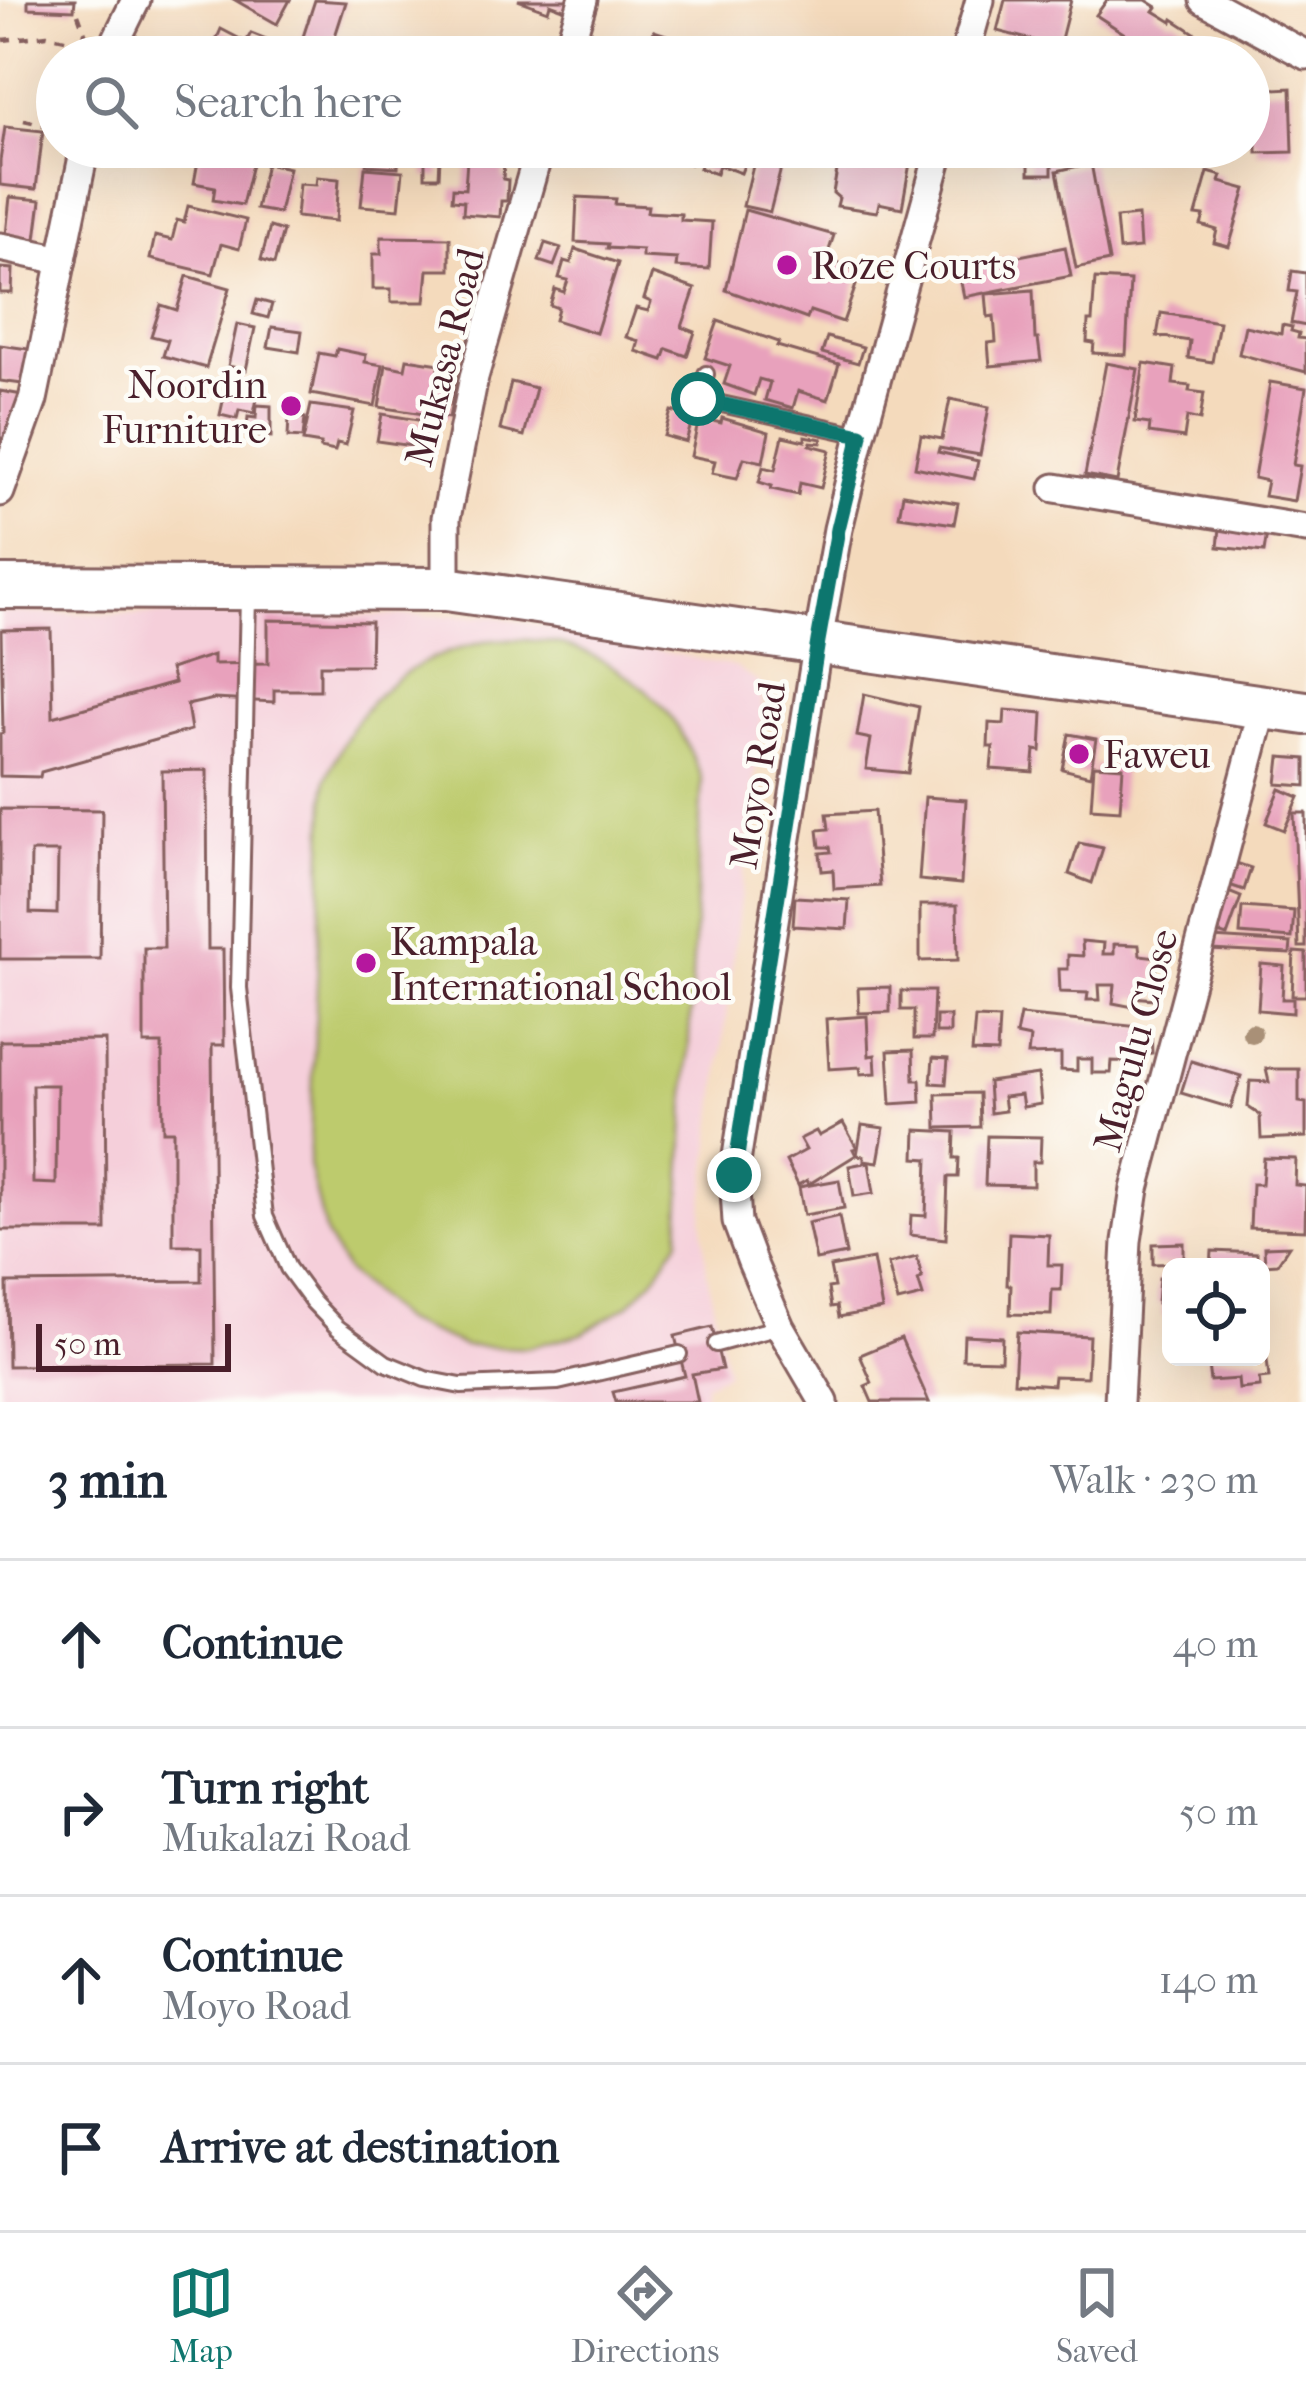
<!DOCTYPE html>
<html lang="en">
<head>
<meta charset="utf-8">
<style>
	body { margin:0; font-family:"IM FELL French Canon",serif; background:#f2f2f3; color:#1f2937 }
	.controls { position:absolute; right:36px; bottom:36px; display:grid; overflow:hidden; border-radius:18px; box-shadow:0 12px 48px #0002 }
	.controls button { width:108px; height:108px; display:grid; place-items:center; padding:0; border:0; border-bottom:3px solid #e0e1e3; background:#fff; color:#1f2937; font:60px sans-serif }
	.scale { position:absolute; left:36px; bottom:30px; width:195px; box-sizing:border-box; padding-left:12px; border:6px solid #4a1f2b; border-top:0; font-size:33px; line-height:42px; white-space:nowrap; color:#4a1f2b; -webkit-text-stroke:9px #fdfcf7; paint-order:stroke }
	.stop { position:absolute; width:36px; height:36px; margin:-27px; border:9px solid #0f766e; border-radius:50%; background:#fff }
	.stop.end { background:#0f766e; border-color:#fff; box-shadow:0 3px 12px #0008 }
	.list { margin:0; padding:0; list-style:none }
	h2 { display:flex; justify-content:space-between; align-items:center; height:156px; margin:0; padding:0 48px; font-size:51px }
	h2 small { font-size:39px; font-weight:400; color:#747a83 }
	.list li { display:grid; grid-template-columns:78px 1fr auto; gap:36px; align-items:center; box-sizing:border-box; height:168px; padding:0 48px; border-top:3px solid #e0e1e3 }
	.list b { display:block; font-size:45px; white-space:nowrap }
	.list p { margin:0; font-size:39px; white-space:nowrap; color:#747a83 }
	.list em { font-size:39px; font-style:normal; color:#747a83 }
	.icon { flex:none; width:66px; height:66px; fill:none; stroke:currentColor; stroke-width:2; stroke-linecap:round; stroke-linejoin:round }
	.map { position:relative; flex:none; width:1306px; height:1402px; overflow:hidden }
	.search { position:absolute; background:#fff; box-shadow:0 12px 48px #0002; left:36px; right:36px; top:36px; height:132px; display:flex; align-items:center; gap:30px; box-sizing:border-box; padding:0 42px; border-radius:66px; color:#747a83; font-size:45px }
	.sheet { height:828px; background:#fff }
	nav { display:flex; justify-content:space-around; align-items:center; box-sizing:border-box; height:168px; border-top:3px solid #e0e1e3; background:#fff; font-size:33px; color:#747a83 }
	nav a { display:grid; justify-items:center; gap:6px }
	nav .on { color:#0f766e }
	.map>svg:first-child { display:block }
	.built { fill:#f5cfda }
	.green { fill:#bdcb6d; stroke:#84754c; stroke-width:3 }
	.building { fill:#e8a1bc; fill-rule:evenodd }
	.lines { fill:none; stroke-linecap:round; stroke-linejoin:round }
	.lane-casing { stroke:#86605e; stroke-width:20 }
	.street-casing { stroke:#86605e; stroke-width:33 }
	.primary-casing { stroke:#86605e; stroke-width:48 }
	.path { stroke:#86605e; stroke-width:4.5; stroke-dasharray:9 9; stroke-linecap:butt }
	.lane { stroke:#fff; stroke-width:14 }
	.street { stroke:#fff; stroke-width:27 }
	.primary { stroke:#fff; stroke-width:42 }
	.tree { fill:#a99077 }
	.route { stroke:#0f766e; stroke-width:15 }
	.poi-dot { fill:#b5179e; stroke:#fdfcf7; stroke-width:4.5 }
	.labels { text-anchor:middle; stroke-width:9; stroke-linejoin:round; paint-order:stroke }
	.poi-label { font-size:39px; fill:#4a1f2b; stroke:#fdfcf7; text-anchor:start }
	.street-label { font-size:39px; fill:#4a1f2b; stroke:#fdfcf7 }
</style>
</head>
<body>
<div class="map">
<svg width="1306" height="1402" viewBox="0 0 1306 1402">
	<rect width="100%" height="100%" fill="#fdfcf7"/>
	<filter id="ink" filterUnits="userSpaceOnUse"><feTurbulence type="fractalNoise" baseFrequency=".00833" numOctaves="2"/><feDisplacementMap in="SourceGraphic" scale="24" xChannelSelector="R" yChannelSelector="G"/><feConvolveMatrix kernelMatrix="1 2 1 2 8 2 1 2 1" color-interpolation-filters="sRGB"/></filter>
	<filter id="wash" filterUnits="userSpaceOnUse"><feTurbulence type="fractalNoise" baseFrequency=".004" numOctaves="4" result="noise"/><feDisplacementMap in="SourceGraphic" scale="48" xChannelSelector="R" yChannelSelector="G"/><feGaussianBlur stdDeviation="2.7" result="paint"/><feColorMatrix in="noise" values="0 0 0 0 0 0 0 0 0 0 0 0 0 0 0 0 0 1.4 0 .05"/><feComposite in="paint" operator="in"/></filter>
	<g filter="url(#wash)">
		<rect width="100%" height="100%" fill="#f4dabc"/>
		<!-- built -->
		<path class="built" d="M0,613L493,616L736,667L759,683L763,709L702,1218L707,1273L727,1373L705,1384L704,1402H0Z"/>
		<!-- green -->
		<path class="green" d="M493,640C508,640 524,639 539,641C586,645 638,676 667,712C682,732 692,755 702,778L679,1239L653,1280L628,1305L582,1333L526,1348L465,1346L402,1321L346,1271L326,1235L309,1165L326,780C361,695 402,659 493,640Z"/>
		<g id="blocks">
			<!-- building -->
			<g class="building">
				<path d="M28,0H75L74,10L28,8Z"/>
				<path d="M235,0H290L277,24Z"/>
				<path d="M315,0L346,2L329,55L300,46Z"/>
				<path d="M518,0H569L566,10L550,4L548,11Z"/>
				<path d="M1005,0H1071L1059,47L997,31Z"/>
				<path d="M1107,0H1146L1157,7L1154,11L1172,22L1173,19L1213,45L1205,57H1160L1096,15Z"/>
				<path d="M221,29L246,42L251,33L284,46L280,57H209Z"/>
				<path d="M654,31L730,56V57H629L632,49L646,54Z"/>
				<path d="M1012,42L1036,49L1034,57H1008Z"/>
				<path d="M1291,88L1293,152L1257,153V140H1249V103H1256L1255,90Z"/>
				<path d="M5,127L43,131L36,189L0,185V161Z"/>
				<path d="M210,147H253L251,160H253L242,205L213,200L215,187L194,183L200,151L209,152Z"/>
				<path d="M675,147H751L741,173L719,165L716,174L699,168L703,158L694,155L690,164L672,157Z"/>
				<path d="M1015,147H1052V174H1029V161L1015,160Z"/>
				<path d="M1113,147H1137L1136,159L1112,157Z"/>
				<path d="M757,150L784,156L770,212L743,206Z"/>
				<path d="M368,151L399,153L398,167L366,165Z"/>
				<path d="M840,153L888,162L889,159L910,163L902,208L879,203L877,212L837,206L839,198L833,193Z"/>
				<path d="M425,156L440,157L439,177H425Z"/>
				<path d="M467,159L504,161L503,179L508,180L507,201H501L500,217L463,214L464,201L452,200L453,188L465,189Z"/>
				<path d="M266,163L289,168L279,213L256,209Z"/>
				<path d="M1091,163L1109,261L1076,268L1057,171Z"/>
				<path d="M365,168L403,171L399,209L361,206Z"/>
				<path d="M1208,172L1222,176L1220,182L1246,189L1229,247L1214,243L1217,230L1201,225L1204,216L1196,215Z"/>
				<path d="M317,177L339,179L336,221L296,217L299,184L316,185Z"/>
				<path d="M10,197L41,200L36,239L6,235Z"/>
				<path d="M577,197L616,199L615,204L648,206L647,212L681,214V220L712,222L709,269L676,267L677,259L642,257V250L607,248L608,244L575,242Z"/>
				<path d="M188,206L246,220L239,249L221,244L213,274L150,259L155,236L172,240L177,220L184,222Z"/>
				<path d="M745,210L834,235L826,259L861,271L843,322L810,311L807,319L726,290Z"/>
				<path d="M1138,216L1140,248L1119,250L1116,218Z"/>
				<path d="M270,227L283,231L274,264L261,260Z"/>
				<path d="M381,237L450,238V270H428L425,302H391V289H373V254H381Z"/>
				<path d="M545,243L561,248L554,266L539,261Z"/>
				<path d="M1065,247L1071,276L964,297L958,268Z"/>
				<path d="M575,249L618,263L596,333L555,320L558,308L550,305L555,289L564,292L568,280L559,278L564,261L571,263Z"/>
				<path d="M0,268L13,269L12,293H0Z"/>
				<path d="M1292,271L1306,273V326L1291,323L1297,292L1289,291Z"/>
				<path d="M652,274L695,289L682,327L695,332L687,356L667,349L663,360L636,351L639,341L626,337L636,308L648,311L651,302L644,299Z"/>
				<path d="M187,276L230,288L206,368L163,356L168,340L151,336L161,305L177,310Z"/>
				<path d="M1095,279L1130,281L1126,355L1093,353L1094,343L1087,342L1088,321H1092Z"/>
				<path d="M1033,290L1035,339H1038L1041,361L990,366L988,343L996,342L994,316L988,317L986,294Z"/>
				<path d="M257,300L272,304L268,318L253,314Z"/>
				<path d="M1161,313L1219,322L1212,362L1188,358L1190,341L1157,336Z"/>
				<path d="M718,321L779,342L777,346L839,364L828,400L798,391L793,408L765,400L770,382L759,379L754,395L724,384L730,366L705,358Z"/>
				<path d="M237,324L255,328L246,370L228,366Z"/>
				<path d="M1282,325L1292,327L1291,331L1299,333L1298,338L1306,339V372L1239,354L1245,326L1281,334Z"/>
				<path d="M272,327L302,331L299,352L268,347Z"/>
				<path d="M827,337L863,347L858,363L822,353Z"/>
				<path d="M0,345L35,350L30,385L0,381Z"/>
				<path d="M337,349L366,355L365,362L383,365L375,406L311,394L319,353L335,356Z"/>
				<path d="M407,359L440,364L438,373L456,376L449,418L379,407L386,365L405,369Z"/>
				<path d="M1106,363L1138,369L1117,481L1085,475Z"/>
				<path d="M1144,363L1175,368L1173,384L1190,386L1189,391L1204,393L1200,420L1187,417L1184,438L1149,433L1150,424L1135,422Z"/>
				<path d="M228,379L245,383L243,390L258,394L254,413L239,410L237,419L220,415Z"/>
				<path d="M511,382L536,388L524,436L500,430Z"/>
				<path d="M1270,382L1306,388L1293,465L1300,466L1294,501L1264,496L1267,481L1254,478Z"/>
				<path d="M0,391L22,395L4,446H0Z"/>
				<path d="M950,399L989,407L980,455L939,448L938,452L978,461L974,479L915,467L921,435L942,439Z"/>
				<path d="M257,405L271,406V437L246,435L248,417L256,418Z"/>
				<path d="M311,405L354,411L346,445L337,443L335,451L320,448L321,444L303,441Z"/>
				<path d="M671,411L693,417L686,442L664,436Z"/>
				<path d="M382,414L436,423L433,449L377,441Z"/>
				<path d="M289,417L305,418L303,438L288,437Z"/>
				<path d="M699,418L721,423L722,418L769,432L763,462L744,458L737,478L712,473L715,461L691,456Z"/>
				<path d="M783,436L805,441V436L822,439L821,443L811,442L810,445L830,450L821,488L800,483L798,495L771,489L772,486L759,482L763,467L775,470Z"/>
				<path d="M903,494L958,503L954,524L899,516Z"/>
				<path d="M1220,528L1267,533L1264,552L1218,547Z"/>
				<path d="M268,620L371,622L370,665H320V690H274V702L214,699L187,705L191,730L41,772L40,777L0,776V734L3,733L1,630L51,629L53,717L174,683L170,669L213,655V664L268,663Z"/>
				<path d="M864,694L919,707L908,773L866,769L871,739L857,736Z"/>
				<path d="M1005,710L1043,713L1041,751L1035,750L1033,772L991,769L993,747H988L989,723L1004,724Z"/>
				<path d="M1069,734L1096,739L1090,776L1062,769Z"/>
				<path d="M1280,757L1306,759V786L1277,784Z"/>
				<path d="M1094,765L1123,767L1120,810L1091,808Z"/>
				<path d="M207,770L208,949H223L224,1045H212L215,1364L8,1366L7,1283L201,1281V1245H173V1131H163L162,1044H144V948H164L162,771Z"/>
				<path d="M1280,789L1299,797L1284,830L1266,823Z"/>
				<path d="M925,797L966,800L961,884L919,880Z"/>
				<path d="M0,809L102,810L100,959H0ZM31,852H58L57,914L30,913Z"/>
				<path d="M874,811L880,886L834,889L833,870L822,871L820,853L831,852L830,847H820L818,830L829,829L827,814Z"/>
				<path d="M1294,813H1306V947H1299Z"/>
				<path d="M1079,843L1103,848L1092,883L1069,874Z"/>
				<path d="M1233,862L1251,868L1244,890L1226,884Z"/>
				<path d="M1226,891L1241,897L1227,936L1211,931Z"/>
				<path d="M795,897L849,900L847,929L793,926Z"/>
				<path d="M920,905H957L958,960L920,961Z"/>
				<path d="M1242,907L1294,911L1292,938L1240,934Z"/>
				<path d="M1212,938L1291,943L1290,954L1211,950Z"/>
				<path d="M1082,941L1104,943L1103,954H1114V944L1139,945L1140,955L1157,957L1155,999L1132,997L1133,1007L1113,1003L1115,985H1099L1100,1000H1087L1088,993L1060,992L1059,969H1068V955L1083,956Z"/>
				<path d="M1294,952L1306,953V996H1292Z"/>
				<path d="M1261,964L1284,966L1282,999H1293V1013L1258,1010Z"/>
				<path d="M890,987V1012L859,1013L858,988Z"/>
				<path d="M901,991H934L932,1039H914V1010H901Z"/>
				<path d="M1020,1015L1151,1028L1152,1053L1140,1055L1142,1062L1112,1061L1111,1073H1092V1059H1077V1071L1061,1070V1054L1028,1055L1030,1038L1016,1035Z"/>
				<path d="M867,1016L869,1056L875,1055L876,1073L861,1074L860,1067L829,1069L826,1019Z"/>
				<rect x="936" y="1016" width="14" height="17"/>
				<path d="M975,1018L999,1019L997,1053L972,1052Z"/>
				<path d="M105,1040L106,1230H0V1041ZM32,1085H57L56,1184L33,1183Z"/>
				<path d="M913,1050L914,1080H920L921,1102L891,1104L888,1051Z"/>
				<path d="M933,1058L948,1059L946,1084L931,1083Z"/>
				<path d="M1191,1061L1241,1076L1231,1108L1181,1093Z"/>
				<path d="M1266,1069H1299V1102L1306,1103V1137L1261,1139L1260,1115L1248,1107L1250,1081L1269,1082Z"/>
				<path d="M1038,1075L1041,1104L1023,1107L1021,1095L1003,1097L1005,1111L990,1113L988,1082Z"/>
				<path d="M979,1093L980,1127L937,1128L936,1094Z"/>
				<path d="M843,1123L857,1148L853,1149L856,1155L809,1184L807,1180L798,1185L786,1161L806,1150L800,1139L816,1131L819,1136Z"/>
				<path d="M862,1125L884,1128L878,1162L864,1160V1156L857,1155Z"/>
				<path d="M916,1130L955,1132L954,1158H959L958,1177H948L946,1239L910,1235L911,1215L926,1216L928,1159L915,1158Z"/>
				<path d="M987,1136L1041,1137L1040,1162H1033V1186L985,1185Z"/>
				<path d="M1264,1158L1296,1159L1295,1185L1306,1186L1305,1230L1250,1228L1252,1184H1262Z"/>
				<path d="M869,1162L874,1193L854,1196L849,1166Z"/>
				<path d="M839,1180L844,1208L804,1215L799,1187Z"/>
				<path d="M839,1216L846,1254L816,1260L808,1223Z"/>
				<path d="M1009,1233L1049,1235L1048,1265H1062L1061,1290H1052L1051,1315L1010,1314L1011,1285H1007Z"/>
				<path d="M1184,1243V1263L1153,1264V1244Z"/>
				<path d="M1289,1246L1277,1264L1265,1265L1264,1247Z"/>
				<path d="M1212,1251L1257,1253V1267H1211Z"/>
				<path d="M917,1257L922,1278L918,1280L923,1296L898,1302L888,1264Z"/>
				<path d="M873,1259L882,1309L839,1317L837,1306L831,1307L828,1288L834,1287L830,1267Z"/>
				<path d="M1166,1265H1171V1316H1162L1163,1304L1157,1303L1159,1278H1166Z"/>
				<path d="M712,1327L722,1369L692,1374L698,1402H616L613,1392L685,1376L675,1336Z"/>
				<path d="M1017,1332L1089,1336L1087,1377L1054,1376L1053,1385L1014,1382Z"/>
				<path d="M964,1335L1002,1337L1001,1360L963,1359Z"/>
				<path d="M901,1338L929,1402H872L865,1386L872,1383L860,1355Z"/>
				<path d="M1207,1357H1257V1360H1267L1269,1378L1259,1379L1260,1387L1239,1389L1238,1379L1210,1381Z"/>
			</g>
		</g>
	</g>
	<g filter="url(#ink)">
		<use href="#blocks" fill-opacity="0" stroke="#86605e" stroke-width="3"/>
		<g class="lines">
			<defs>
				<g id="lane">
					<path d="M706,374L699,399L861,435"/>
					<path d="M248,596L239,988L265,1216L288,1268L313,1302L338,1328L386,1363L425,1379L461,1386L558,1382L679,1354"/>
					<path d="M716,1344L780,1327"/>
				</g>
				<g id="street">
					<path d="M1204,0L1306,55"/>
					<path d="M108,57L136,0"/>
					<path d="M566,57L583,0"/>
					<path d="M964,57L980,0"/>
					<path d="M0,247L62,260"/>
					<path d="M1055,488L1306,529"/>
					<path d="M0,492L33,400L85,147"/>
					<path d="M446,589V518L474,377L540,147"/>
					<path d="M824,1402L780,1327L752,1262L737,1222L734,1175L818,641L838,529L861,435L941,147"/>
					<path d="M1119,1402L1127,1241L1135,1189L1264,705"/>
				</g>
				<path id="primary" d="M0,587L446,589L1306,713"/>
			</defs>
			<!-- lane casing -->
			<use href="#lane" class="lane-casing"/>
			<!-- street casing -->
			<use href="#street" class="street-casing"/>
			<!-- primary casing -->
			<use href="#primary" class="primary-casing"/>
			<!-- path -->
			<g class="path">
				<path d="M78,14L85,33L83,43"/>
				<path d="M3,40L47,35L87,44"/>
				<path d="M24,120L57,128"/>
			</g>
			<!-- lane -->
			<use href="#lane" class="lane"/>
			<!-- street -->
			<use href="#street" class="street"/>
			<!-- primary -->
			<use href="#primary" class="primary"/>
		</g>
		<!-- trees -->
		<circle class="tree" cx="1252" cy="1033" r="10"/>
	</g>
	<g class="lines" filter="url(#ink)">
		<!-- route -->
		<path class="route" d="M698,399L861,435L838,529L818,641L734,1175"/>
	</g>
	<!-- markers -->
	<g class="poi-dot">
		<circle cx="787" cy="265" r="12"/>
		<circle cx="291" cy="406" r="12"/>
		<circle cx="1079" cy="754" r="12"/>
		<circle cx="366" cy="963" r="12"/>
	</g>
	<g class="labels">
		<!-- poi labels -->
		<g class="poi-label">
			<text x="811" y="279">Roze Courts</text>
			<text x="267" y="398" text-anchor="end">Noordin<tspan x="267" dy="45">Furniture</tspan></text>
			<text x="1103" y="768">Faweu</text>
			<text x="390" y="955">Kampala<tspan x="390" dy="45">International School</tspan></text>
		</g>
		<!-- street labels -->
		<g class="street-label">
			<text transform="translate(444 357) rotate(-76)" y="14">Mukasa Road</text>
			<text transform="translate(757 775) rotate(-81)" y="14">Moyo Road</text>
			<text transform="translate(1135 1040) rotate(-75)" y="14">Magulu Close</text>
		</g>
	</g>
</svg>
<div class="controls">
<button><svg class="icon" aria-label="locate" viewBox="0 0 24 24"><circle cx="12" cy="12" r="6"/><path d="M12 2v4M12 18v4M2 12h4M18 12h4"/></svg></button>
</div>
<div class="scale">50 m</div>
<div class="stop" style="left:698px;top:399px"></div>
<div class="stop end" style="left:734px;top:1175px"></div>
<div class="search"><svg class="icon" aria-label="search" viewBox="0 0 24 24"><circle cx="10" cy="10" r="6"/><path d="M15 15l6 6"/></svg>Search here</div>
</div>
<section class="sheet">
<h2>3 min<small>Walk · 230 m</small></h2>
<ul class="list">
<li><svg class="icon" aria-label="ahead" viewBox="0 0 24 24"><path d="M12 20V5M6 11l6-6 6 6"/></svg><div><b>Continue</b></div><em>40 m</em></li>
<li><svg class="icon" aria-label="right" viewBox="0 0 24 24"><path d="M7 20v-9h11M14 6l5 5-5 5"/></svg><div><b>Turn right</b><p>Mukalazi Road</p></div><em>50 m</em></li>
<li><svg class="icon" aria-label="ahead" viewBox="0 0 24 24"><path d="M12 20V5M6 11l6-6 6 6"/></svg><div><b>Continue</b><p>Moyo Road</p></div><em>140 m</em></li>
<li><svg class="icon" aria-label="arrive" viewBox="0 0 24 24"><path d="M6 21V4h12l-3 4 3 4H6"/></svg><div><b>Arrive at destination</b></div></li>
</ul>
</section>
<nav>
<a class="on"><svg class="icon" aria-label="map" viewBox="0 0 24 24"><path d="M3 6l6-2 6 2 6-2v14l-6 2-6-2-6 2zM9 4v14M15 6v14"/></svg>Map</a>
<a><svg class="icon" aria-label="directions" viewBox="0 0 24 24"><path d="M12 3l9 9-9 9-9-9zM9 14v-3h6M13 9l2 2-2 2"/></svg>Directions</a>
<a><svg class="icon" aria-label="saved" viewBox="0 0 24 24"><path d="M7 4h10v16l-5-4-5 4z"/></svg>Saved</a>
</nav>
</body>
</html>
